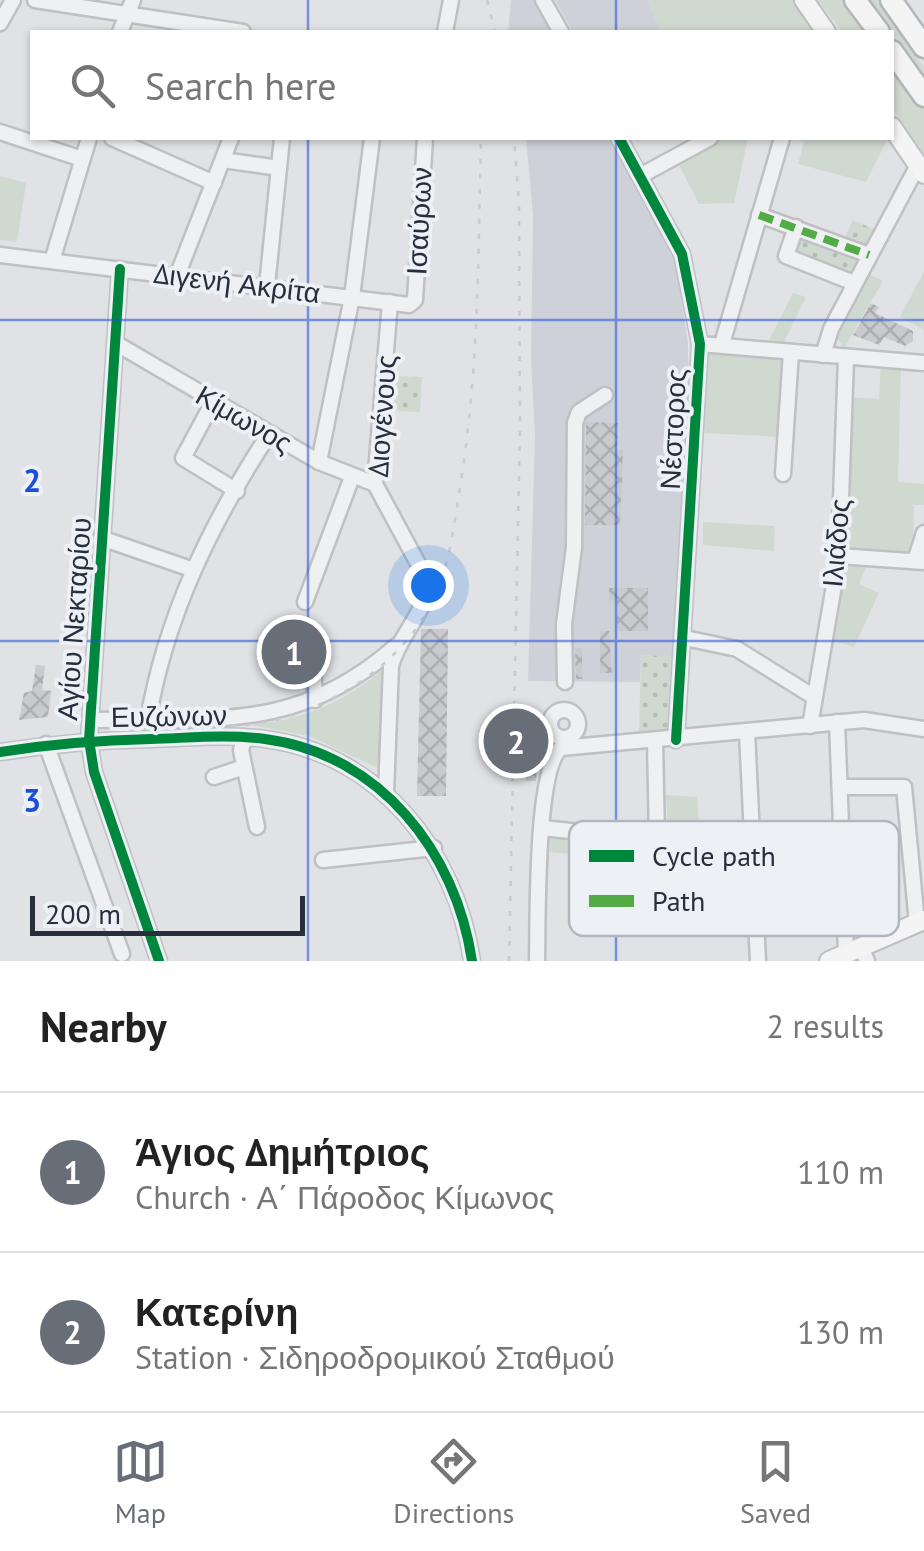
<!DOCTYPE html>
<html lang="en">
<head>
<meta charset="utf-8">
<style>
	body { margin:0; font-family:"PT Sans",sans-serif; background:#f6f6f6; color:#222 }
	.scale { position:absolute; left:30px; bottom:25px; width:275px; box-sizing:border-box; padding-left:10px; border:5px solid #272f3d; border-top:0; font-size:28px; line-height:35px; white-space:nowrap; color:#272f3d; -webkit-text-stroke:8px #edf0f5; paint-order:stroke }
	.you { position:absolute; left:428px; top:585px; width:35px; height:35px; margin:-25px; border:8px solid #fff; border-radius:50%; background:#1a73e8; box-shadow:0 0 0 15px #1a73e833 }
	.badge { display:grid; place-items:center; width:65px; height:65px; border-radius:50%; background:#686e78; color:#fff; font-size:32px; font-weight:700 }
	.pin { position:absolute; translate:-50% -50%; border:5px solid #fff; box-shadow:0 2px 10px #0006 }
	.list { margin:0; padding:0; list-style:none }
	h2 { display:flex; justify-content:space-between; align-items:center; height:130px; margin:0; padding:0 40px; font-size:42px }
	h2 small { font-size:32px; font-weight:400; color:#767676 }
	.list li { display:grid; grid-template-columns:65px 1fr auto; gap:30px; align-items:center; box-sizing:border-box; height:160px; padding:0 40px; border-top:2px solid #e0e0e0 }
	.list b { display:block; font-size:38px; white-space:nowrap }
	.list p { margin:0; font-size:32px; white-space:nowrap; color:#767676 }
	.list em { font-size:32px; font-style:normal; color:#767676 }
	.icon { flex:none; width:55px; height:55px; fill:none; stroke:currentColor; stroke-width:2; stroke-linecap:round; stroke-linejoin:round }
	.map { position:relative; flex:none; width:924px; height:961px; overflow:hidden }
	.search { position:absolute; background:#fff; box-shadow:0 2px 8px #0004; left:30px; right:30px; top:30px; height:110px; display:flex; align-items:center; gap:25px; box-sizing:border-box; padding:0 35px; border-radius:0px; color:#767676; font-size:38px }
	.sheet { height:450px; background:#fff }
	nav { display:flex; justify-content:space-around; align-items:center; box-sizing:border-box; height:140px; border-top:2px solid #e0e0e0; background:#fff; font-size:28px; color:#767676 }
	nav a { display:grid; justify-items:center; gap:5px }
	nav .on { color:#686e78 }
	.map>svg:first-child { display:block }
	.built { fill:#ced1d8 }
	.grass { fill:#d0d9d0 }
	.park { fill:url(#park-dots) }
	.building { fill:url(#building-cross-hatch) }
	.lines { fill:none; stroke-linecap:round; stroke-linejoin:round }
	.minor-casing { stroke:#bec0c3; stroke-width:19 }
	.major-casing { stroke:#bcbfc2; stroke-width:22 }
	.highway-casing { stroke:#b2b5b9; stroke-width:25 }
	.minor { stroke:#eff0f1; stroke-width:14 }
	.major { stroke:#f4f4f5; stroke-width:18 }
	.highway { stroke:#f4f4f5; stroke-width:20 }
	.rail { stroke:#c8cacd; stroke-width:2.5; stroke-dasharray:5 10; stroke-linecap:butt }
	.quiet { stroke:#53ab46; stroke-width:8; stroke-dasharray:15 8; stroke-linecap:butt }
	.cycleway-casing { stroke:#edf0f5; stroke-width:16 }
	.cycleway { stroke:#00873e; stroke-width:10 }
	.grid { fill:none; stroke:#1d4ed8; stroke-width:2.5; stroke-opacity:0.55 }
	.labels { text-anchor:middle; stroke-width:8; stroke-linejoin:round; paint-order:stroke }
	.street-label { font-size:28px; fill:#272f3d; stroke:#edf0f5 }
	.key { fill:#edf0f5; stroke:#b2b6be; stroke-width:2.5 }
	.key-label { font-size:28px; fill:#272f3d }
	.grid-label { font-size:32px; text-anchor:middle; font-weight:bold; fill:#1d4ed8; stroke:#edf0f5; stroke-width:8; stroke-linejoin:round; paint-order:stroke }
</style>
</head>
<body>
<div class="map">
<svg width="924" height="961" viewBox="0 0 924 961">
	<defs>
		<pattern id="park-dots" width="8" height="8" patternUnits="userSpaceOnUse" patternTransform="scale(2.5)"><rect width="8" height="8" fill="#d0d9d0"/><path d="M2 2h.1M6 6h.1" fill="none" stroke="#b3bbb4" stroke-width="1.8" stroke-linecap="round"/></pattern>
		<pattern id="building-cross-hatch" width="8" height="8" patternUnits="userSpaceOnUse" patternTransform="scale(2.5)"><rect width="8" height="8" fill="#c8cacd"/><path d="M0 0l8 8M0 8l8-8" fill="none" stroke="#acaeb1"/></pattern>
	</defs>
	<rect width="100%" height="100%" fill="#e0e2e5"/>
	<!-- built -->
	<g class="built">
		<path d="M511,0H538L556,32H508Z"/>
		<path d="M555,0H647L662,32H573Z"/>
		<path d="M526,138H613L675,257L688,344L689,415L680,657L641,655L640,682L528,681L535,437L531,359L533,215Z"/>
	</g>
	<!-- grass -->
	<g class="grass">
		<path d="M647,0H795L817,32H662Z"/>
		<path d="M818,0H849L872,32H842Z"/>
		<path d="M870,0H876L924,67V76Z"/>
		<path d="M892,60L924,106V154L892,108Z"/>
		<path d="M720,138H748L734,203L699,204L677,161Z"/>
		<path d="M791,138H888L866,182L798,164L804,142Z"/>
		<path d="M0,176L26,183L17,242L0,240Z"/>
		<path d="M924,271V330L900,317Z"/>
		<path d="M868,274L883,281L844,348L836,336Z"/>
		<path d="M793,293L806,297L784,342L769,340Z"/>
		<path d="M715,347L789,354L782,437L703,433L704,359Z"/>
		<path d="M881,362L901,364L898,482L924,484V505H914L913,552L847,548L850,397L879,399Z"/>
		<path d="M703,522L775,526L774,551L703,545Z"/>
		<path d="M846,562L867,564L859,584L879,593L854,647L830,640Z"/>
		<path d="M387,665L382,683V770L309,736L251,725C303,720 349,701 387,665Z"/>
		<path d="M666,795L697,797L703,868L550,852L551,833L669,848Z"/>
	</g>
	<!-- park -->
	<g class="park">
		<path d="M853,220L878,231L868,252L843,241Z"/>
		<path d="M799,233L862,258L853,274L792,251Z"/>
		<path d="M396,376L422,377L420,412L394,411Z"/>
		<path d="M641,655L680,657L673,732L639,735Z"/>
	</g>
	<!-- building -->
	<g class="building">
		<path d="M871,303L879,307L875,313L913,331V341L905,346L884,337L879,345L853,335Z"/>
		<path d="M586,422L618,423L617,450H623L620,525H585Z"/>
		<path d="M609,588H648V631H617V601L609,600Z"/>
		<path d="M421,629H448L446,796H417Z"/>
		<path d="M600,631H609L612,673H600Z"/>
		<path d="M575,648H582V679H576Z"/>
		<path d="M36,665L45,666L42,690L51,691L48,717L19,720L24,693L32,691Z"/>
		<path d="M526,722H540L536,781H526Z"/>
	</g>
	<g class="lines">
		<defs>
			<g id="minor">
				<path d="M35,0L243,32"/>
				<path d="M543,0L561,32"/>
				<path d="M0,23L13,0"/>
				<path d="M120,32L133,0"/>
				<path d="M445,32L451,0"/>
				<path d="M0,132L82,159"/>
				<path d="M112,138L214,183"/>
				<path d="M619,138L682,254L700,344L676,740"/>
				<path d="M223,160L279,168"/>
				<path d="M640,176L710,138"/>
				<path d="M759,215L869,255"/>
				<path d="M796,227L786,256L854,283"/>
				<path d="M0,255L409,305L415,300L425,138"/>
				<path d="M52,261L89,138"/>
				<path d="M120,269L89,740L94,772L159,961"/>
				<path d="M177,276L231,138"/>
				<path d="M267,286L282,138"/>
				<path d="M117,344L319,462L375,484"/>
				<path d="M700,344L924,363"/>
				<path d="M722,344L782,138"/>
				<path d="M823,355L831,329L918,165"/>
				<path d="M213,402L183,458L237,491"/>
				<path d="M319,462L352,297L372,138"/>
				<path d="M783,474L791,352"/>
				<path d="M101,538L191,569"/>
				<path d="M839,556L924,562"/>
				<path d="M915,561L924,533"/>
				<path d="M305,602L352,477"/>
				<path d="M685,638L737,649L814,697"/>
				<path d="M312,640L315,700"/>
				<path d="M565,682L564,624L574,547L575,423L579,412L605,395"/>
				<circle cx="564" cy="724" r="14"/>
				<path d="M90,720C212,718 298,733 396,646"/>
				<path d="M148,720C166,615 211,523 269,434"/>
				<path d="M837,722L846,954"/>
				<path d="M810,726L839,556L846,358"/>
				<path d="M747,732L758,961"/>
				<path d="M245,737L241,750L257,827"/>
				<path d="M46,744L122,954"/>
				<path d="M0,752C51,744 100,740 151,739C189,738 227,734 265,739C380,754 456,852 472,961"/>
				<path d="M214,777L244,767"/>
				<path d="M840,787H904L917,923"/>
				<path d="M386,793L391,666C399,635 425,615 428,582L375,484L390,302"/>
				<path d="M542,828L657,840L655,741"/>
				<path d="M323,860L434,848"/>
				<path d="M861,947L867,961"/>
				<path d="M537,961C538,924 535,769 561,748L864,720L924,729"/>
			</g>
			<g id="major">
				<path d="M804,0L826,32"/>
				<path d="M892,127L924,174"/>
				<path d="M829,961L924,920"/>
			</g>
			<g id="highway">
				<path d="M855,0L879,32"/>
				<path d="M891,0L924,47"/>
				<path d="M892,51L924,96"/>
			</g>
		</defs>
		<!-- minor casing -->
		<use href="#minor" class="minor-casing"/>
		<!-- major casing -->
		<use href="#major" class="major-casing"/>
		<!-- highway casing -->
		<use href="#highway" class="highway-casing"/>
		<!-- minor -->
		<use href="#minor" class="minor"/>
		<!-- major -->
		<use href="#major" class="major"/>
		<!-- highway -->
		<use href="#highway" class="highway"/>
		<!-- rail -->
		<g class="rail">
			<path d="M487,0L495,32"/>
			<path d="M111,724C163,724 220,732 271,721C337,706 406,660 435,597C449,565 454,527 459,493C479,376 478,256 481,138"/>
			<path d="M509,961L520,428L519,202L514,138"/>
		</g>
		<!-- quiet -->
		<path class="quiet" d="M759,215L869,255"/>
		<defs>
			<g id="cycleway">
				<path d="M619,138L682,254L700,344L676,740"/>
				<path d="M120,269L89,740L94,772L159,961"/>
				<path d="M0,752C51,744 100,740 151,739C189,738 227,734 265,739C380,754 456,852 472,961"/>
			</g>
		</defs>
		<!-- cycleway casing -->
		<use href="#cycleway" class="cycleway-casing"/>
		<!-- cycleway -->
		<use href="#cycleway" class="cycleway"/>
	</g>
	<!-- grid -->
	<path class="grid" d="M308,0V32M616,0V32M308,138V961M616,138V961M0,320H924M0,641H924"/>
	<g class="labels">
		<!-- street labels -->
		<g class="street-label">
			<text transform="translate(419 221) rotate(-87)" y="10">Ισαύρων</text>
			<text transform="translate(237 283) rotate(7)" y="10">Διγενή Ακρίτα</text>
			<text transform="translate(382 416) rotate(-86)" y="10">Διογένους</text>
			<text transform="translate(244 419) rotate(30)" y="10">Κίμωνος</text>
			<text transform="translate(673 429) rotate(-87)" y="10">Νέστορος</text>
			<text transform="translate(836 543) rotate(-85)" y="10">Ιλιάδος</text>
			<text transform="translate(74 619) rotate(-86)" y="10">Αγίου Νεκταρίου</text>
			<text transform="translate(169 716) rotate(-1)" y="10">Ευζώνων</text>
		</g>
	</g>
	<!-- legend -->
	<rect x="569" y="821" width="330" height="115" rx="15" class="key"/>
	<rect x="589" y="850" width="45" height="12" fill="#00873e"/>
	<rect x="589" y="895" width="45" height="12" fill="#53ab46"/>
	<g class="key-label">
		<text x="652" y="866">Cycle path</text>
		<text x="652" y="911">Path</text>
	</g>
	<g class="grid-label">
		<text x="32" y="492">2</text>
		<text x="32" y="812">3</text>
	</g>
</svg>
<div class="scale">200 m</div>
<div class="you"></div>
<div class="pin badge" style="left:294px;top:652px">1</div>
<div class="pin badge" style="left:516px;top:741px">2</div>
<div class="search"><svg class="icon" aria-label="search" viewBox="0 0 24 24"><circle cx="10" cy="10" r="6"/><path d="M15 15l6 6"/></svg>Search here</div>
</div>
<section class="sheet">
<h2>Nearby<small>2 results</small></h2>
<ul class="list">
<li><span class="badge">1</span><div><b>Άγιος Δημήτριος</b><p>Church · Α΄ Πάροδος Κίμωνος</p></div><em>110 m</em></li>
<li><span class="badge">2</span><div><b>Κατερίνη</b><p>Station · Σιδηροδρομικού Σταθμού</p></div><em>130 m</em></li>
</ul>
</section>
<nav>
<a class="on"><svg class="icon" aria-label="map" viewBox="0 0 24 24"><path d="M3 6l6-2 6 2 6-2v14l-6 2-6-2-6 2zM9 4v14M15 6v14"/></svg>Map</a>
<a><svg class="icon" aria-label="directions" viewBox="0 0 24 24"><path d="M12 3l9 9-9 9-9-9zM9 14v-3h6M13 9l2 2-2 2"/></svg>Directions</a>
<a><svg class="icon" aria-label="saved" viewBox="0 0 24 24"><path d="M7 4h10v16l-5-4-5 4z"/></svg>Saved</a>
</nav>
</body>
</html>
